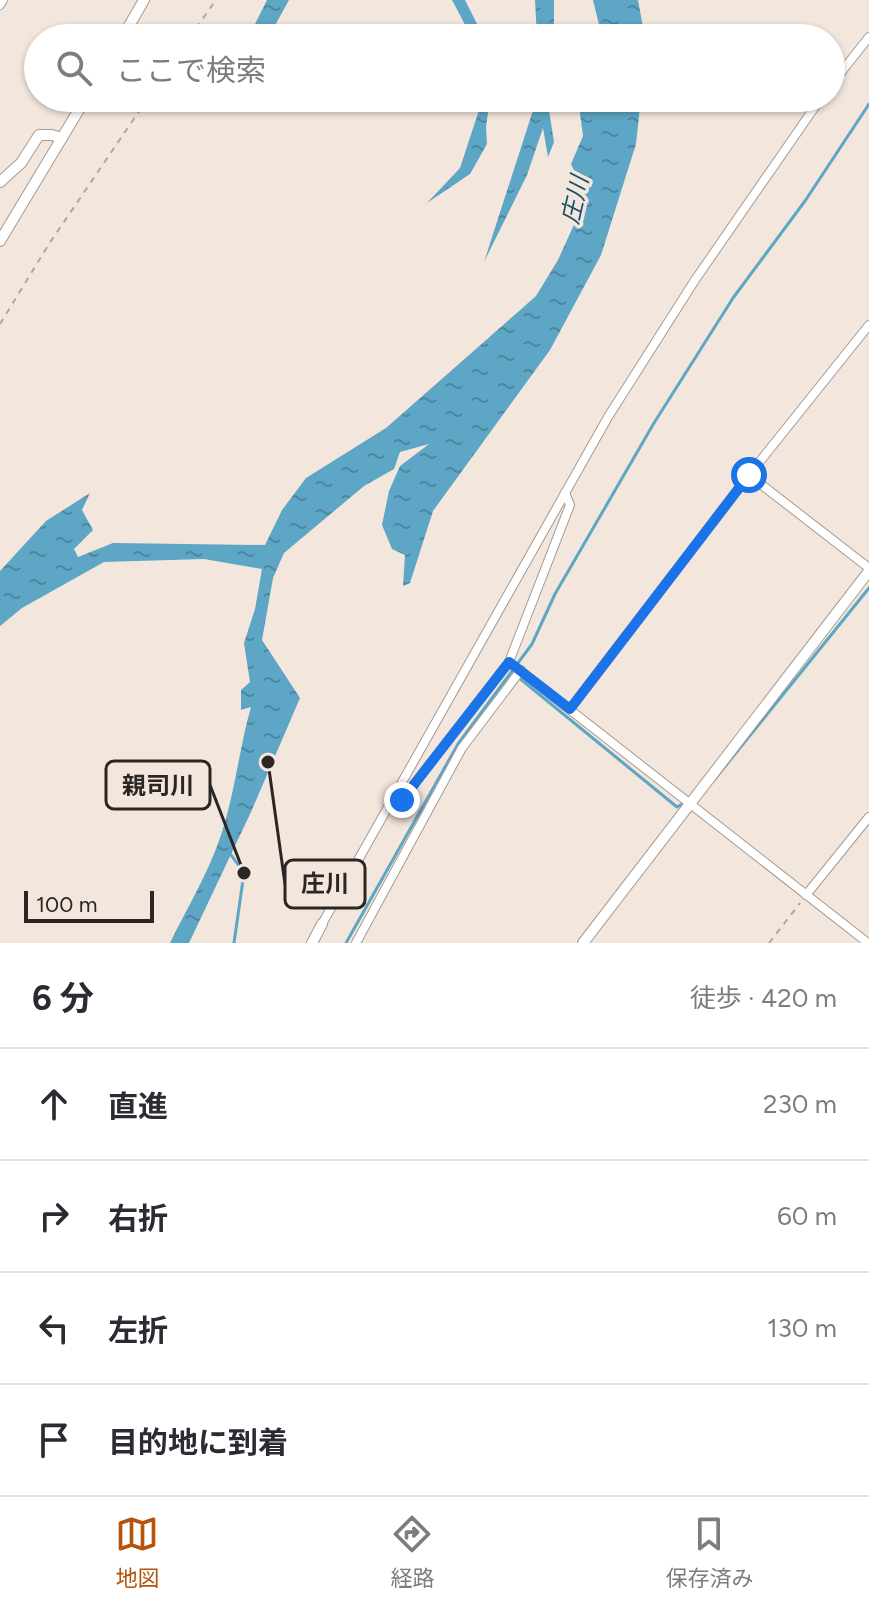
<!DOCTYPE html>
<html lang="ja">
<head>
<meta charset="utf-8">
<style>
	body { margin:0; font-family:Figtree,"Noto Sans JP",sans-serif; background:#f7f7f7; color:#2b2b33 }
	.scale { position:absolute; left:24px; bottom:20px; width:130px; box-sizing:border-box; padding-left:8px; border:4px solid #2b2623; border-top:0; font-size:22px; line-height:28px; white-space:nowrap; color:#2b2623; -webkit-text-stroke:6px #f3e6dd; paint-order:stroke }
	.stop { position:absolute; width:24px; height:24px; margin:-18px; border:6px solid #1a73e8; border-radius:50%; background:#fff }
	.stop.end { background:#1a73e8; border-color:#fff; box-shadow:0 2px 8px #0008 }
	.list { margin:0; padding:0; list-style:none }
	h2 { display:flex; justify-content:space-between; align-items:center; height:104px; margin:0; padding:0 32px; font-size:34px }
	h2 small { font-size:26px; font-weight:400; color:#7c7c81 }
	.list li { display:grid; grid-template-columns:52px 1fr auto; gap:24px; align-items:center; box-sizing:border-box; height:112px; padding:0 32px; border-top:2px solid #e1e1e2 }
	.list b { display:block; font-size:30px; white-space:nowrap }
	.list em { font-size:26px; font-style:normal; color:#7c7c81 }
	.icon { flex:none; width:44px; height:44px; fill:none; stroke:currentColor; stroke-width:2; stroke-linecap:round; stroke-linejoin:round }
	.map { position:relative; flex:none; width:869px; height:943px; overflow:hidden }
	.search { position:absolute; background:#fff; box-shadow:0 2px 6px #0004; left:24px; right:24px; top:24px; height:88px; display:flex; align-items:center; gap:20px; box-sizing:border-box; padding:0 28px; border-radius:44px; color:#7c7c81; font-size:30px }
	.sheet { height:552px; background:#fff }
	nav { display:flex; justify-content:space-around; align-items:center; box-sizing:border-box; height:112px; border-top:2px solid #e1e1e2; background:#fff; font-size:22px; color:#7c7c81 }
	nav a { display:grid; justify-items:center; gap:4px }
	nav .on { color:#b45309 }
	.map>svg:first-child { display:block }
	.water { fill:url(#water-ripples) }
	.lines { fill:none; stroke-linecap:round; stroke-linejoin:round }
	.stream { stroke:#5da6c5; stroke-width:3 }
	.minor-casing { stroke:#a69a91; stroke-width:10 }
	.tertiary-casing { stroke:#a69a91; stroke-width:12 }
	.path { stroke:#b0a69f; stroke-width:2; stroke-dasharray:6 6; stroke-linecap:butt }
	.minor { stroke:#fff; stroke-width:8 }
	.tertiary { stroke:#fff; stroke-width:10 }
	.route { stroke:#1a73e8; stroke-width:10 }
	.labels { text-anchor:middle; stroke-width:7; stroke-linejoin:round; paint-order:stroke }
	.water-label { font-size:24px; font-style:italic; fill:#155167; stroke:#f3e6dd }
	.leader { fill:none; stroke:#2b2623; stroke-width:3 }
	.callout-dot { fill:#2b2623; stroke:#f3e6dd; stroke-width:3 }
	.callout { fill:#f3e6dd; stroke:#2b2623; stroke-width:3 }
	.callout-label { font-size:24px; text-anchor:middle; font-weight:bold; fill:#2b2623 }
</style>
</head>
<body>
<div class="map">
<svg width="869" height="943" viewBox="0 0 869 943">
	<defs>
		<pattern id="water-ripples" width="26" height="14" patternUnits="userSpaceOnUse" patternTransform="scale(2)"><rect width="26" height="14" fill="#5da6c5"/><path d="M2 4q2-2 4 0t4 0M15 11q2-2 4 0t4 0" fill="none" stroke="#4d87a0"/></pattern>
	</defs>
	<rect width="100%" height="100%" fill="#f3e6dd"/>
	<!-- water -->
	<g class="water">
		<path d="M267,0H289L268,38H248Z"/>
		<path d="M452,0H465L484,38H472Z"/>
		<path d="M535,0H554V38H537Z"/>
		<path d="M593,0H638L645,38H597L600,29Z"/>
		<path d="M483,98H490L486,127L487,144L470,174L427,203L460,168Z"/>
		<path d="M537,98H547L554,142L548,157L543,128L527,175L484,262Z"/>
		<path d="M578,98H641L636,144L601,255L550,350L433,511L410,583L403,586L405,555L392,549L382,525L389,491L400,466L429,444L400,452L394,469L364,486L284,553L273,578L262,640L300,698L251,812L189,943H170C187,908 209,872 221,835C235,793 239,749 251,707L241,710V690L250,682L244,643L255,609L262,569L204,559L104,562L22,608L0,626V571L46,521L90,493L82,510L93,530L74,549L78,557L113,543L265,545L282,510L306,478L386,428L536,296L558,260L577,218L581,186L571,164L583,136Z"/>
	</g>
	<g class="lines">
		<!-- stream -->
		<g class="stream">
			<path d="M518,677L677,807L686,802"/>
			<path d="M714,780L869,588"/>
			<path d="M229,852L244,873L234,943"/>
			<path d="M346,943L458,744L532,644L555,594L654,423L733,298L805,201L869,104"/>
		</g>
		<defs>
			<g id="minor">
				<path d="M0,5L3,0"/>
				<path d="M831,85L869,37"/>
				<path d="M749,475L869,568"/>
				<path d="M565,493L570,505L509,662L868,943"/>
				<path d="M570,709L749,475L869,325"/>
				<path d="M390,800H402L509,662"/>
				<path d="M806,895L869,817"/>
				<path d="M322,924L608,417L695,280L821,98"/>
				<path d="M356,943L462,748L521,670"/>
			</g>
			<g id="tertiary">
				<path d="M122,38L144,0"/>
				<path d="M0,182L21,163L39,135H52L62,138"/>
				<path d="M0,241L86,98"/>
				<path d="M312,943L322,924"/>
				<path d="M583,943L869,571"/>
			</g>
		</defs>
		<!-- minor casing -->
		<use href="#minor" class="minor-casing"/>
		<!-- tertiary casing -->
		<use href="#tertiary" class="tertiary-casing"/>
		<!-- path -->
		<g class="path">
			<path d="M189,38L216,0"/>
			<path d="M0,324L49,244L148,98"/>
			<path d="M769,943L800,903"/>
		</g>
		<!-- minor -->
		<use href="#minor" class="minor"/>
		<!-- tertiary -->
		<use href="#tertiary" class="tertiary"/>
	</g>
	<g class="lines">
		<!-- route -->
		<path class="route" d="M402,800L509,662L570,709L749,475"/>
	</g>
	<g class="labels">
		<!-- water labels -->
		<g class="water-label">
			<text transform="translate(575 200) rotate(-77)" y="8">庄川</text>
		</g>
	</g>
	<!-- callouts -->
	<path class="leader" d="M244 873L210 785M268 762L285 884"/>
	<g class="callout-dot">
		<circle cx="244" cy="873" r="8"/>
		<circle cx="268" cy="762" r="8"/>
	</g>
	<g class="callout">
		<rect x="106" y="761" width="104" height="48" rx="8"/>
		<rect x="285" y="860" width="80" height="48" rx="8"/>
	</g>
	<g class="callout-label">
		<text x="158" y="794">親司川</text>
		<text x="325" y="892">庄川</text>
	</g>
</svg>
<div class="scale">100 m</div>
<div class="stop" style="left:749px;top:475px"></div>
<div class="stop end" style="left:402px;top:800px"></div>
<div class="search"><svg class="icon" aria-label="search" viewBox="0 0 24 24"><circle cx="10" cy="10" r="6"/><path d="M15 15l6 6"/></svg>ここで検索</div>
</div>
<section class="sheet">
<h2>6 分<small>徒歩 · 420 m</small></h2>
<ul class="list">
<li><svg class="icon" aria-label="ahead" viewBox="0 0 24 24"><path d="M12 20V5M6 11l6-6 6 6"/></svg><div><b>直進</b></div><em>230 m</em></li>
<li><svg class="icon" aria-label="right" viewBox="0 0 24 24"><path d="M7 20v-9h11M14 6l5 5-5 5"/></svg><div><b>右折</b></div><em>60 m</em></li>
<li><svg class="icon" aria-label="left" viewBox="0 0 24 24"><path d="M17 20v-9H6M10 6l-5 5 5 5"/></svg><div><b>左折</b></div><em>130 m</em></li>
<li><svg class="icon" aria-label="arrive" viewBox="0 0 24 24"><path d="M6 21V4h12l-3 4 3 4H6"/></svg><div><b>目的地に到着</b></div></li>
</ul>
</section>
<nav>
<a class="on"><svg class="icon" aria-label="map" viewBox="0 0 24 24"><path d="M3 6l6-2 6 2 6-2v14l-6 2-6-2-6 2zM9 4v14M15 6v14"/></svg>地図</a>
<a><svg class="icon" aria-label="directions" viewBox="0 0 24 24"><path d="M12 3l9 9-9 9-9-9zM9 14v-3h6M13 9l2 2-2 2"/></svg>経路</a>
<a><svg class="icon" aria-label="saved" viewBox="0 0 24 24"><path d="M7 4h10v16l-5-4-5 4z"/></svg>保存済み</a>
</nav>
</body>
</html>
